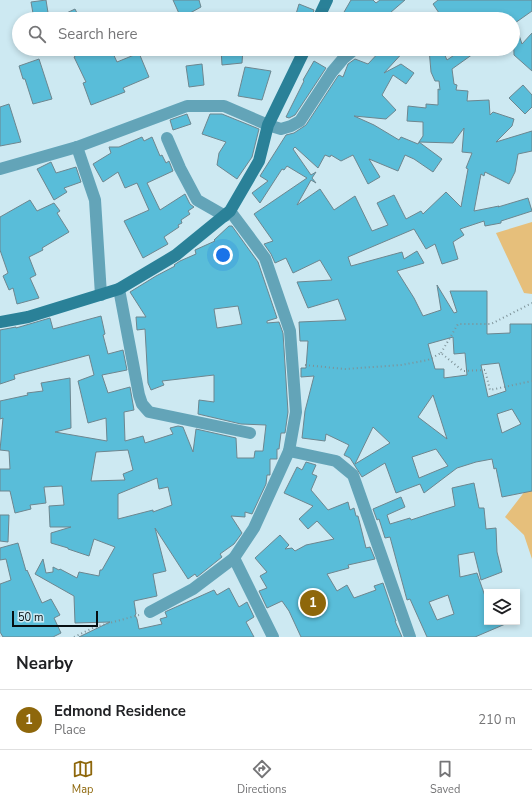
<!DOCTYPE html>
<html lang="en">
<head>
<meta charset="utf-8">
<style>
	body { margin:0; font-family:"Nunito Sans",sans-serif; background:#f6f6f6; color:#202124 }
	.controls { position:absolute; right:12px; bottom:12px; display:grid; overflow:hidden; border-radius:0px; box-shadow:0 2px 6px #0003 }
	.controls button { width:36px; height:36px; display:grid; place-items:center; padding:0; border:0; border-bottom:1px solid #e0e0e0; background:#fff; color:#202124; font:20px sans-serif }
	.scale { position:absolute; left:12px; bottom:10px; width:86px; box-sizing:border-box; padding-left:4px; border:2px solid #060f12; border-top:0; font-size:11px; line-height:14px; white-space:nowrap; color:#060f12; -webkit-text-stroke:3px #cde9f2; paint-order:stroke }
	.you { position:absolute; left:223px; top:255px; width:14px; height:14px; margin:-10px; border:3px solid #fff; border-radius:50%; background:#1a73e8; box-shadow:0 0 0 6px #1a73e833 }
	.badge { display:grid; place-items:center; width:26px; height:26px; border-radius:50%; background:#8e670b; color:#fff; font-size:13px; font-weight:700 }
	.pin { position:absolute; translate:-50% -50%; border:2px solid #fff; box-shadow:0 1px 4px #0006 }
	.list { margin:0; padding:0; list-style:none }
	h2 { display:flex; justify-content:space-between; align-items:center; height:52px; margin:0; padding:0 16px; font-size:17px }
	h2 small { font-size:13px; font-weight:400; color:#757577 }
	.list li { display:grid; grid-template-columns:26px 1fr auto; gap:12px; align-items:center; box-sizing:border-box; height:60px; padding:0 16px; border-top:1px solid #e0e0e0 }
	.list b { display:block; font-size:15px; white-space:nowrap }
	.list p { margin:0; font-size:13px; white-space:nowrap; color:#757577 }
	.list em { font-size:13px; font-style:normal; color:#757577 }
	.icon { flex:none; width:22px; height:22px; fill:none; stroke:currentColor; stroke-width:2; stroke-linecap:round; stroke-linejoin:round }
	.map { position:relative; flex:none; width:532px; height:637px; overflow:hidden }
	.search { position:absolute; background:#fff; box-shadow:0 2px 6px #0003; left:12px; right:12px; top:12px; height:44px; display:flex; align-items:center; gap:10px; box-sizing:border-box; padding:0 14px; border-radius:22px; color:#757577; font-size:15px }
	.sheet { height:112px; background:#fff }
	nav { display:flex; justify-content:space-around; align-items:center; box-sizing:border-box; height:56px; border-top:1px solid #e0e0e0; background:#fff; font-size:11px; color:#757577 }
	nav a { display:grid; justify-items:center; gap:2px }
	nav .on { color:#8e670b }
	.map>svg:first-child { display:block }
	.green { fill:#e6bf7b }
	.building { fill:#59bdd9; stroke:#6d868f; fill-rule:evenodd }
	.lines { fill:none; stroke-linecap:round; stroke-linejoin:round }
	.path { stroke:#7d9298; stroke-width:2; stroke-dasharray:1 3; stroke-linecap:butt }
	.street { stroke:#63a4b8; stroke-width:12 }
	.secondary { stroke:#2a8198; stroke-width:12 }
</style>
</head>
<body>
<div class="map">
<svg width="532" height="637" viewBox="0 0 532 637">
	<rect width="100%" height="100%" fill="#cde9f2"/>
	<!-- green -->
	<g class="green">
		<path d="M532,222V294L524,293L496,233Z"/>
		<path d="M532,482V559L524,535L505,517Z"/>
	</g>
	<!-- building -->
	<g class="building">
		<path d="M46,0L49,19H34L31,2Z"/>
		<path d="M173,0H199L201,7L181,18Z"/>
		<path d="M351,0H373L376,3L380,0H405L383,19H340Z"/>
		<path d="M438,0H532V11L515,23L522,44L532,33V71L514,55L513,19H443L433,4Z"/>
		<path d="M299,4L314,10L311,19H306L296,14Z"/>
		<path d="M75,9L80,19H54Z"/>
		<path d="M71,49H111L117,62L139,53L149,77L123,88L125,92L91,105L83,83L86,82L74,57H75Z"/>
		<path d="M221,49H243L242,63L222,65Z"/>
		<path d="M382,49H406L384,73L401,64L414,73L406,84L393,75L382,95L396,110L386,119L354,116L374,125L399,140L401,137L418,144L419,142L442,159L433,172L414,159L405,155L398,171L369,159L380,177L368,184L353,155L341,161L331,155L330,157L325,155L318,168L295,147L293,149L311,175L316,172L312,178L316,183L311,180L297,205L320,189L334,210L355,196L372,231L388,225L377,203L394,195L406,219L421,211L423,214L446,192L461,207L468,169L466,168L472,153L462,152L464,128L453,143L419,142L423,136V122L407,121L408,106L426,108V104L438,105V89L440,90L439,81H435L431,72L429,49H442L447,60L463,49H480L452,69L454,84L457,85L456,90L468,91L467,101L489,100L490,115L493,112L514,119L512,126L496,142L532,131V151L518,154L515,172L509,184L485,172L484,176L481,174L474,211L499,206L498,207L528,198L532,211L501,221V223L485,226L484,221L460,229L464,235L453,242L458,259L442,264L435,244L426,249L414,229L348,257L351,266L402,252L404,259L417,251L424,263L397,271L414,298L423,316L441,310L437,285L454,313L457,312L450,291H487V334L510,333V324H532V491L502,497L496,468L494,469L492,459L476,462L457,468L424,493L420,484L396,493L385,463L362,477L350,458L344,455L349,445L326,434L325,441L302,438L305,411L314,376L301,377V368H306L308,341H300L299,322L346,320L338,299L308,308L297,282L332,280L320,260L293,273L286,258L275,263L271,254L264,244L273,241L254,214L307,178L287,166L284,170L282,169L260,203L252,193L268,181L260,176L286,135L294,133L306,125L338,76L339,75L343,77L348,64L355,59L368,64ZM453,337L454,354L465,353L467,375L444,378V369H435L428,344ZM499,363L506,391L488,397L481,365ZM433,395L447,439L418,417ZM512,409L521,424L502,433L497,414ZM373,427L390,443L355,464ZM436,449L448,466L419,478L412,457Z"/>
		<path d="M39,59L52,99L33,104L25,79H23L19,66Z"/>
		<path d="M314,61L326,68L295,115L289,118L286,117L304,81L303,80Z"/>
		<path d="M202,64L204,85L189,87L186,66Z"/>
		<path d="M245,67L271,71L262,100L238,96Z"/>
		<path d="M523,85L532,95V107L525,114L509,98Z"/>
		<path d="M9,104L21,142L0,146V107Z"/>
		<path d="M187,114L191,124L173,130L170,120Z"/>
		<path d="M210,114H222L259,129L252,157L237,179L217,165L219,153L226,142L202,134Z"/>
		<path d="M142,137L144,141L152,137L160,156L162,155L166,163L169,161L173,171L147,183L160,210L185,194L190,204L194,207L188,211L190,214L181,220L182,223L178,225L179,227L164,237L168,244L143,258L124,221L149,210L137,183L125,188L118,172L103,182L93,164L111,153L109,147H119Z"/>
		<path d="M51,162L56,173L76,167L81,182L64,188L67,192L54,200L37,169Z"/>
		<path d="M30,200L37,211L54,203L60,211L57,213L69,232L42,248L43,250L29,257L36,275L30,278L39,298L17,304L13,288L9,290L3,276L8,273L0,250V217Z"/>
		<path d="M229,226H232L258,262L277,318L267,321V323L279,322L283,333L288,412L285,433H281L279,449H277V459H270V475H267L266,484L252,514L245,512V517L231,516L242,533L234,544L220,554L222,557L197,577L195,574L188,579L155,528L166,571L153,574L157,596L134,601L136,614L135,615L137,619L139,629L162,624L160,619L167,617L165,612L167,611L214,590L217,595L229,588L239,607L247,602L254,617L246,622L254,637H79L110,622L75,623L74,596L35,574L43,559L46,573L53,572V567L59,570L60,569L77,578L79,572L99,576L100,570H102L115,547L94,539L89,556L68,549V548L51,543V533L71,527H50L49,506L64,505L62,486L44,487L46,503L30,505L31,509L15,513L10,491H0V469H10L9,451L0,450L3,418L0,419V401L28,395L27,393L43,391L41,383L70,378L71,428L55,432L107,441L106,418L88,423L78,381L94,375L89,355L14,375L15,379L0,384V330L16,327V328L50,318L53,329L101,316L105,334L103,335L108,354L123,350L127,370L102,375L108,393L130,387L134,410L124,412L125,441L143,436L145,443L173,434L170,428L178,426L183,427L193,452L196,429L236,438L237,458H254L255,451H263L266,425L241,424L198,414L199,400L214,402V375L162,381L164,385L151,390L148,383L145,329L137,330L136,317H146L130,292L156,276L175,266L174,265L180,261L196,254L195,250L215,241L214,240ZM238,306L242,324L217,328L214,309ZM128,450L133,470L123,474L125,480L91,481L96,452ZM157,478L159,489L168,487L172,505L153,512V510L118,519V494Z"/>
		<path d="M306,462L316,465L312,474L317,476L311,490L328,510L348,502L350,510L354,508L356,516H358L366,548L370,547L375,559L348,565L349,568L327,574L337,591L347,585L354,598L376,590L374,586L383,583L396,621H395L402,637H301L289,611L282,601L267,608L259,591L267,588L260,576L267,572L255,558L280,535L289,545L285,549L292,548L295,551L306,545L334,539L317,521L308,529L299,519L313,506L284,493L297,467L302,470Z"/>
		<path d="M474,483L479,508H484L486,529L496,528L497,552L502,572L481,580L474,552L458,555L460,577L477,573L487,602V622H510L475,637H427L410,599L407,600L390,537L385,538L379,519L377,520L373,509L401,497L405,507L387,515L390,524L410,518L411,520L432,513L455,506L452,488ZM448,595L454,614L437,620L429,602Z"/>
		<path d="M0,515H9L8,542L0,541Z"/>
		<path d="M18,543L26,571L27,570L42,603L51,599L60,615L54,618L61,633L53,637H3L0,632V584L11,580L6,559L0,560V548Z"/>
	</g>
	<g class="lines">
		<!-- path -->
		<g class="path">
			<path d="M441,353L458,324H491L532,303"/>
			<path d="M305,365L345,369L401,365L428,360L441,353L463,371L485,370L490,390L532,381"/>
			<path d="M74,637L95,627L139,615"/>
		</g>
		<!-- street -->
		<g class="street">
			<path d="M167,138L180,168L197,200L225,216"/>
			<path d="M77,147L95,200L101,295"/>
			<path d="M0,169L77,147L187,106H224L268,125L281,129L291,126L300,121L332,72L343,59L355,49"/>
			<path d="M119,289L139,395L142,404L149,412L250,433"/>
			<path d="M289,451L336,461L353,475L410,637"/>
			<path d="M234,558L273,637"/>
			<path d="M150,612L193,589L234,558L254,528L289,451L296,412L290,331L265,258L230,211"/>
		</g>
		<!-- secondary -->
		<g class="secondary">
			<path d="M318,19L327,0"/>
			<path d="M0,322L28,317L119,289L176,255L230,211L259,161L268,125L305,49"/>
		</g>
	</g>
</svg>
<div class="controls">
<button><svg class="icon" aria-label="layers" viewBox="0 0 24 24"><path d="M12 4l9 5-9 5-9-5zM3 14l9 5 9-5"/></svg></button>
</div>
<div class="scale">50 m</div>
<div class="you"></div>
<div class="pin badge" style="left:313px;top:603px">1</div>
<div class="search"><svg class="icon" aria-label="search" viewBox="0 0 24 24"><circle cx="10" cy="10" r="6"/><path d="M15 15l6 6"/></svg>Search here</div>
</div>
<section class="sheet">
<h2>Nearby<small></small></h2>
<ul class="list">
<li><span class="badge">1</span><div><b>Edmond Residence</b><p>Place</p></div><em>210 m</em></li>
</ul>
</section>
<nav>
<a class="on"><svg class="icon" aria-label="map" viewBox="0 0 24 24"><path d="M3 6l6-2 6 2 6-2v14l-6 2-6-2-6 2zM9 4v14M15 6v14"/></svg>Map</a>
<a><svg class="icon" aria-label="directions" viewBox="0 0 24 24"><path d="M12 3l9 9-9 9-9-9zM9 14v-3h6M13 9l2 2-2 2"/></svg>Directions</a>
<a><svg class="icon" aria-label="saved" viewBox="0 0 24 24"><path d="M7 4h10v16l-5-4-5 4z"/></svg>Saved</a>
</nav>
</body>
</html>
